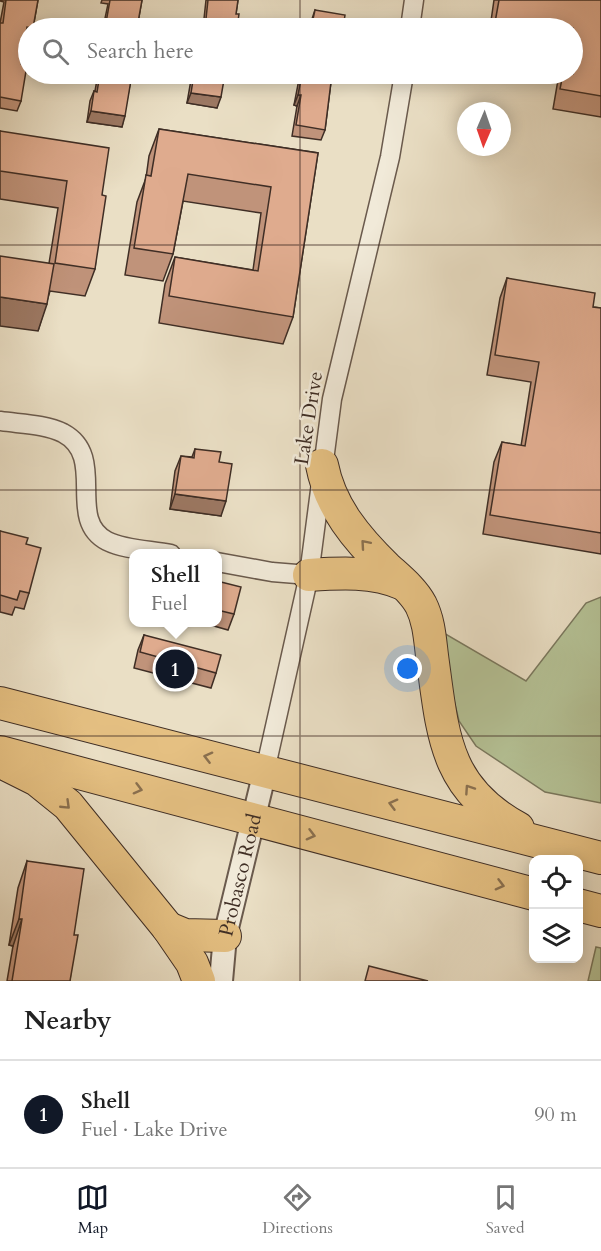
<!DOCTYPE html>
<html lang="en">
<head>
<meta charset="utf-8">
<style>
	body { margin:0; font-family:Cardo,serif; background:#f6f6f6; color:#222 }
	.controls { position:absolute; right:18px; bottom:18px; display:grid; overflow:hidden; border-radius:12px; box-shadow:0 3px 15px #0003 }
	.controls button { width:54px; height:54px; display:grid; place-items:center; padding:0; border:0; border-bottom:2px solid #e0e0e0; background:#fff; color:#222; font:30px sans-serif }
	.compass { position:absolute; left:457px; top:102px; width:54px; height:54px; border-radius:50%; background:#fff; box-shadow:0 3px 15px #0003; rotate:182deg }
	.you { position:absolute; left:408px; top:669px; width:21px; height:21px; margin:-15px; border:4px solid #fff; border-radius:50%; background:#1a73e8; box-shadow:0 0 0 9px #1a73e833 }
	.badge { display:grid; place-items:center; width:39px; height:39px; border-radius:50%; background:#111827; color:#fff; font-size:20px; font-weight:700 }
	.pin { position:absolute; translate:-50% -50%; border:3px solid #fff; box-shadow:0 2px 6px #0006 }
	.popup { position:absolute; left:129px; top:549px; width:93px; height:78px; box-sizing:border-box; display:grid; place-content:center; border-radius:12px; background:#fff; filter:drop-shadow(0 2px 4px #0005); font-size:20px; white-space:nowrap; color:#767676 }
	.popup b { font-size:22px; color:#222 }
	.popup::after { content:''; position:absolute; left:50%; top:100%; margin-left:-12px; border:12px solid transparent; border-top-color:#fff }
	.list { margin:0; padding:0; list-style:none }
	h2 { display:flex; justify-content:space-between; align-items:center; height:78px; margin:0; padding:0 24px; font-size:26px }
	h2 small { font-size:20px; font-weight:400; color:#767676 }
	.list li { display:grid; grid-template-columns:39px 1fr auto; gap:18px; align-items:center; box-sizing:border-box; height:108px; padding:0 24px; border-top:2px solid #e0e0e0 }
	.list b { display:block; font-size:22px; white-space:nowrap }
	.list p { margin:0; font-size:20px; white-space:nowrap; color:#767676 }
	.list em { font-size:20px; font-style:normal; color:#767676 }
	.icon { flex:none; width:33px; height:33px; fill:none; stroke:currentColor; stroke-width:2; stroke-linecap:round; stroke-linejoin:round }
	.map { position:relative; flex:none; width:601px; height:981px; overflow:hidden }
	.search { position:absolute; background:#fff; box-shadow:0 3px 15px #0003; left:18px; right:18px; top:18px; height:66px; display:flex; align-items:center; gap:15px; box-sizing:border-box; padding:0 21px; border-radius:33px; color:#767676; font-size:22px }
	.sheet { height:186px; background:#fff }
	nav { display:flex; justify-content:space-around; align-items:center; box-sizing:border-box; height:84px; border-top:2px solid #e0e0e0; background:#fff; font-size:16px; color:#767676 }
	nav a { display:grid; justify-items:center; gap:3px }
	nav .on { color:#111827 }
	.map>svg:first-child { display:block }
	.green { fill:#b5c296; stroke:#7a785e; stroke-width:1.5 }
	.lines { fill:none; stroke-linecap:round; stroke-linejoin:round }
	.minor-casing { stroke:#6a5a4d; stroke-width:21 }
	.tertiary-casing { stroke:#6a5a4d; stroke-width:26 }
	.trunk-casing { stroke:#3f2e25; stroke-width:34 }
	.minor { stroke:#f1ead9; stroke-width:18 }
	.tertiary { stroke:#f1ead9; stroke-width:22 }
	.trunk { stroke:#e5c082; stroke-width:32 }
	.wall { fill:#c0937a; stroke:#3f2e25; stroke-width:1.5 }
	.shaded-wall { fill:#9c7863; stroke:#3f2e25; stroke-width:1.5 }
	.building { fill:#dfab8e; stroke:#3f2e25; stroke-width:1.5 }
	.oneway { stroke:#8a704f }
	.grid { fill:none; stroke:#3f2e25; stroke-width:1.5; stroke-opacity:0.55 }
	.labels { text-anchor:middle; stroke-width:5; stroke-linejoin:round; paint-order:stroke }
	.street-label { font-size:20px; fill:#3f2e25; stroke:#f1ead9 }
</style>
</head>
<body>
<div class="map">
<svg width="601" height="981" viewBox="0 0 601 981">
	<rect width="100%" height="100%" fill="#eadfc5"/>
	<filter id="stains"><feTurbulence type="fractalNoise" baseFrequency=".00333" numOctaves="4"/><feColorMatrix values="0 0 0 0 .2 0 0 0 0 .09 0 0 0 0 .02 0 0 0 .5 -.17"/></filter>
	<radialGradient id="worn" r=".72"><stop offset=".6" stop-color="#630" stop-opacity="0"/><stop offset="1" stop-color="#630" stop-opacity=".3"/></radialGradient>
	<!-- green -->
	<g class="green">
		<path d="M601,597V803L545,792L476,746L459,721L437,629L526,681L586,603Z"/>
		<path d="M596,947L601,948V981H588Z"/>
	</g>
	<g class="lines">
		<defs>
			<g id="minor">
				<path d="M410,28L414,0"/>
				<path d="M0,421C20,424 45,424 63,433C108,457 65,519 107,541C125,550 151,550 171,554"/>
				<path d="M217,562L272,572L309,575"/>
				<path d="M265,771L309,575L332,399L390,157L404,74"/>
			</g>
			<g id="tertiary">
				<path id="s1" d="M221,981L225,936L265,771"/>
			</g>
			<g id="trunk">
				<path d="M322,465C330,507 357,539 387,568C399,579 413,590 421,605C430,623 430,643 433,663C443,737 446,789 518,828"/>
				<path d="M309,575C341,573 373,571 403,584"/>
				<path d="M0,703L601,858"/>
				<path d="M0,752L534,894"/>
				<path d="M9,766L37,780L68,805L168,928L192,963L199,981"/>
				<path d="M578,905L601,911"/>
				<path d="M168,928L185,935L225,936"/>
			</g>
		</defs>
		<!-- minor casing -->
		<use href="#minor" class="minor-casing"/>
		<!-- tertiary casing -->
		<use href="#tertiary" class="tertiary-casing"/>
		<!-- trunk casing -->
		<use href="#trunk" class="trunk-casing"/>
		<!-- minor -->
		<use href="#minor" class="minor"/>
		<!-- tertiary -->
		<use href="#tertiary" class="tertiary"/>
		<!-- trunk -->
		<use href="#trunk" class="trunk"/>
	</g>
	<!-- wall -->
	<g class="wall">
		<path d="M0,0H38L33,28H28V39L25,38L21,64V101L17,111L0,108V23L4,2L0,1Z"/>
		<path d="M102,0H142L137,28H103L108,4L101,3Z"/>
		<path d="M206,0H238L236,14L237,28H203Z"/>
		<path d="M494,0H601V117L553,109L559,74H573V28H490Z"/>
		<path d="M315,10L343,28H309Z"/>
		<path d="M98,74H132L122,127L87,122L90,101L94,91H95Z"/>
		<path d="M192,74H225L217,108L187,103Z"/>
		<path d="M300,74H333H332L325,130L321,140L292,136L297,106L294,105Z"/>
		<path d="M159,129L318,153L293,317L283,344L159,323L165,284L175,257L253,270L261,213L183,201L173,254L163,281L125,275L137,202L146,178L149,156Z"/>
		<path d="M0,131L102,195L95,269L85,296L50,291L38,331L58,208L0,199Z"/>
		<path d="M507,278L593,307L601,308V554L483,534L494,462L502,442L521,446L531,382L487,375L500,298Z"/>
		<path d="M195,449L219,462L221,516L170,509L175,471L181,456L192,457Z"/>
		<path d="M0,531L26,544L29,593L24,609L15,607L12,615L0,612Z"/>
		<path d="M217,581L234,614L228,630L200,622H217Z"/>
		<path d="M144,635L216,673L211,688L134,668L138,650Z"/>
		<path d="M27,861L74,935L70,981H7L13,946L9,945L18,888Z"/>
	</g>
	<!-- shaded-wall -->
	<g class="shaded-wall">
		<path d="M191,93L221,97L217,108L187,103Z"/>
		<path d="M298,95H301L297,106L294,105Z"/>
		<path d="M91,111L125,116L122,127L87,122Z"/>
		<path d="M0,297L47,304L38,331L0,326Z"/>
		<path d="M175,494L226,501L221,516L170,509Z"/>
		<path d="M19,919H22L13,946L9,945Z"/>
	</g>
	<!-- building -->
	<g class="building">
		<path d="M6,0H38L33,28L27,27L21,64L27,65L21,101L0,97V23H3Z"/>
		<path d="M110,0H142L137,28H105Z"/>
		<path d="M208,0H238L236,14H239L237,28H205Z"/>
		<path d="M499,0H601V96L560,89L563,74H573V28H494Z"/>
		<path d="M315,10L345,15L343,28H311Z"/>
		<path d="M100,74H132L125,116L91,111L94,91L97,92Z"/>
		<path d="M194,74H225L221,97L191,93Z"/>
		<path d="M302,74H332L325,130L296,125L301,95H298Z"/>
		<path d="M159,129L318,153L293,317L169,296L175,257L258,271L271,187L188,174L173,254L134,248L146,175L151,176Z"/>
		<path d="M0,131L109,148L102,195L106,196L95,269L55,263L67,181L0,171Z"/>
		<path d="M0,256L54,264L47,304L0,297Z"/>
		<path d="M507,278L595,293L593,307L601,308V533L490,515L502,442L525,446L539,362L495,355Z"/>
		<path d="M195,449L221,452L219,462L232,464L226,501L175,494L181,456L194,458Z"/>
		<path d="M0,531L28,538L26,544L41,548L29,593L20,591L17,600L0,595Z"/>
		<path d="M217,581L241,587L234,614L217,610Z"/>
		<path d="M144,635L221,655L216,673L140,652Z"/>
		<path d="M27,861L84,869L74,935H78L70,981H12L22,919H19Z"/>
		<path d="M369,966L428,981H365Z"/>
	</g>
	<!-- one-way arrows -->
	<defs><path id="oneway-chevron" d="M-2-3.5L2.5 0L-2 3.5" fill="none" stroke-width="1.6" stroke-linecap="round" stroke-linejoin="round" transform="scale(1.5)"/></defs>
	<g class="oneway">
		<use href="#oneway-chevron" transform="translate(365 544) rotate(-131)"/>
		<use href="#oneway-chevron" transform="translate(208 757) rotate(-166)"/>
		<use href="#oneway-chevron" transform="translate(138 789) rotate(15)"/>
		<use href="#oneway-chevron" transform="translate(469 789) rotate(-124)"/>
		<use href="#oneway-chevron" transform="translate(393 804) rotate(-165)"/>
		<use href="#oneway-chevron" transform="translate(66 805) rotate(44)"/>
		<use href="#oneway-chevron" transform="translate(311 835) rotate(15)"/>
		<use href="#oneway-chevron" transform="translate(500 885) rotate(15)"/>
	</g>
	<!-- grid -->
	<path class="grid" d="M300,0V28M300,74V981M0,245H601M0,490H601M0,736H601"/>
	<g class="labels">
		<!-- street labels -->
		<g class="street-label">
			<text transform="translate(308 418) rotate(-81)" y="7">Lake Drive</text>
			<text dy="7" stroke="none"><textPath href="#s1" startOffset="108">Probasco Road</textPath></text>
		</g>
	</g>
	<rect width="100%" height="100%" filter="url(#stains)"/>
	<rect width="100%" height="100%" fill="url(#worn)"/>
</svg>
<div class="controls">
<button><svg class="icon" aria-label="locate" viewBox="0 0 24 24"><circle cx="12" cy="12" r="6"/><path d="M12 2v4M12 18v4M2 12h4M18 12h4"/></svg></button>
<button><svg class="icon" aria-label="layers" viewBox="0 0 24 24"><path d="M12 4l9 5-9 5-9-5zM3 14l9 5 9-5"/></svg></button>
</div>
<svg class="compass" viewBox="-18 -18 36 36"><path d="M0-13l5 13h-10z" fill="#e53935"/><path d="M0 13l5-13h-10z" fill="#767676"/></svg>
<div class="you"></div>
<div class="pin badge" style="left:175px;top:669px">1</div>
<div class="popup"><b>Shell</b>Fuel</div>
<div class="search"><svg class="icon" aria-label="search" viewBox="0 0 24 24"><circle cx="10" cy="10" r="6"/><path d="M15 15l6 6"/></svg>Search here</div>
</div>
<section class="sheet">
<h2>Nearby<small></small></h2>
<ul class="list">
<li><span class="badge">1</span><div><b>Shell</b><p>Fuel · Lake Drive</p></div><em>90 m</em></li>
</ul>
</section>
<nav>
<a class="on"><svg class="icon" aria-label="map" viewBox="0 0 24 24"><path d="M3 6l6-2 6 2 6-2v14l-6 2-6-2-6 2zM9 4v14M15 6v14"/></svg>Map</a>
<a><svg class="icon" aria-label="directions" viewBox="0 0 24 24"><path d="M12 3l9 9-9 9-9-9zM9 14v-3h6M13 9l2 2-2 2"/></svg>Directions</a>
<a><svg class="icon" aria-label="saved" viewBox="0 0 24 24"><path d="M7 4h10v16l-5-4-5 4z"/></svg>Saved</a>
</nav>
</body>
</html>
